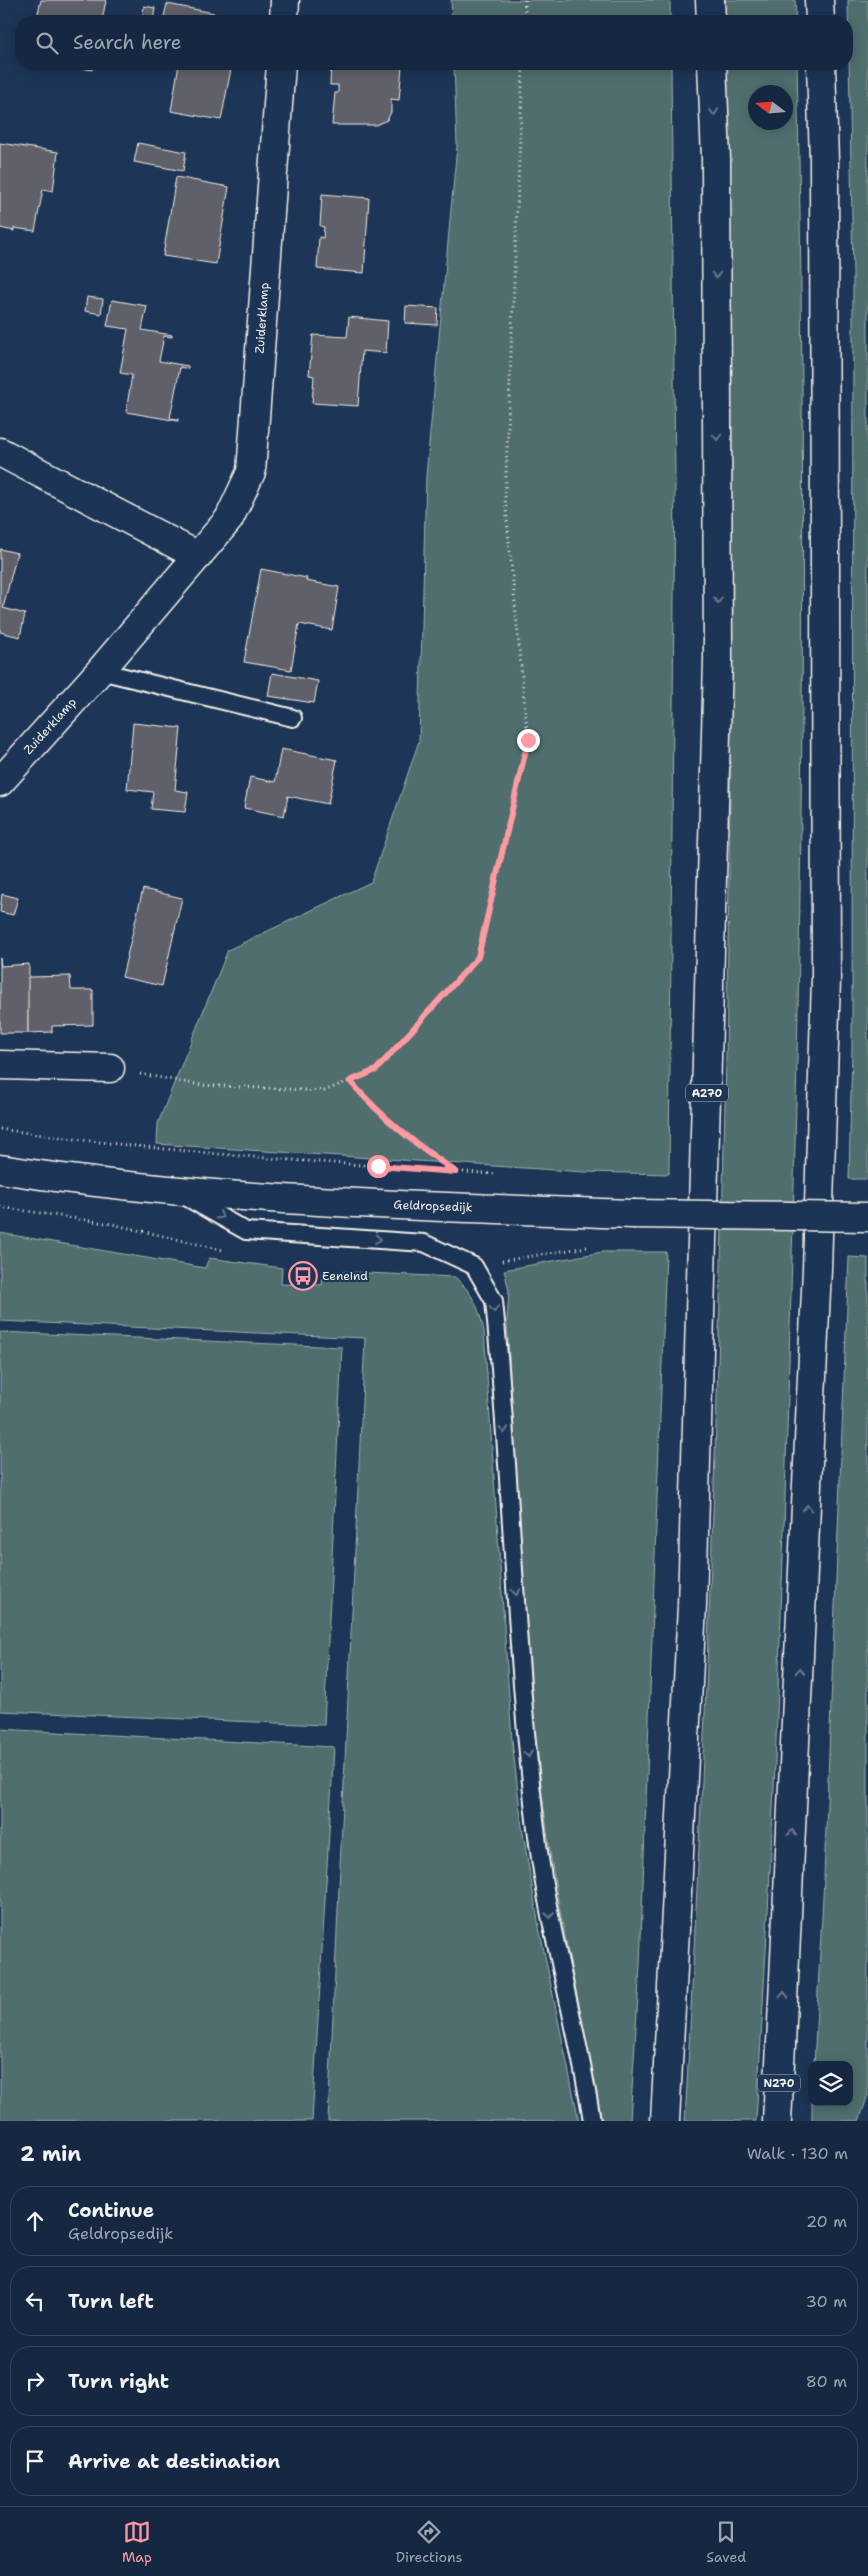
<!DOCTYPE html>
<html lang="en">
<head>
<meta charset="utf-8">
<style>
	body { margin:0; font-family:"Shantell Sans",sans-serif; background:#23344c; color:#f1f3f6 }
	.controls { position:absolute; right:15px; bottom:15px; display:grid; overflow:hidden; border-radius:10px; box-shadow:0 2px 12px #0003 }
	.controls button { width:45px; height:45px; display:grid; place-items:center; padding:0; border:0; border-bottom:1px solid #35445a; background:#162841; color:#f1f3f6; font:25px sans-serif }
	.compass { position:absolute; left:748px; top:85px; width:45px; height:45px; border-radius:50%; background:#162841; box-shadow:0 2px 12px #0003; rotate:286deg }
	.stop { position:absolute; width:15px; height:15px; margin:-11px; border:4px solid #ff9aa2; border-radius:50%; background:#fff }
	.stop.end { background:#ff9aa2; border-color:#fff; box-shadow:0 1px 5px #0008 }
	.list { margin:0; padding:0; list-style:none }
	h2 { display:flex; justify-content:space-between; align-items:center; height:65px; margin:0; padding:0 20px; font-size:21px }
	h2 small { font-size:16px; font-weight:400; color:#9ea6b1 }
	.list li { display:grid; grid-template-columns:32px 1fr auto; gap:15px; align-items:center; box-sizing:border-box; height:70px; margin:0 10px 10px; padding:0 10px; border:1px solid #35445a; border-radius:20px }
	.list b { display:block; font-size:19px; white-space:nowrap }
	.list p { margin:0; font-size:16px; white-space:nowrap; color:#9ea6b1 }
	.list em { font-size:16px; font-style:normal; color:#9ea6b1 }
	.icon { flex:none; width:28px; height:28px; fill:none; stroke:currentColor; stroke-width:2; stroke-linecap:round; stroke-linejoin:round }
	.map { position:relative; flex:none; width:868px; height:2121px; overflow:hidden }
	.search { position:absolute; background:#162841; box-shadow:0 2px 12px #0003; left:15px; right:15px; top:15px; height:55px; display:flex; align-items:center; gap:12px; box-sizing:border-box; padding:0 18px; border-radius:20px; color:#9ea6b1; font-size:19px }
	.sheet { height:385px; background:#162841 }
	nav { display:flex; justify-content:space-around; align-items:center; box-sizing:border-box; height:70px; border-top:1px solid #35445a; background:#162841; font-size:14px; color:#9ea6b1 }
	nav a { display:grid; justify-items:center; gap:2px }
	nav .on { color:#ff9aa2 }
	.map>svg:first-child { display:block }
	.green { fill:#506e6d; stroke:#a2b0aa; fill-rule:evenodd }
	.building { fill:#5f6169; stroke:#f4f1e8 }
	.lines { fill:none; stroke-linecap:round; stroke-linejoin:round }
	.lane-casing { stroke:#f4f1e8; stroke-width:20 }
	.street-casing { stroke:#f4f1e8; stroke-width:31 }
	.secondary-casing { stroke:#f4f1e8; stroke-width:31 }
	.primary-casing { stroke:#f4f1e8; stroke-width:31 }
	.highway-casing { stroke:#f4f1e8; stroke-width:31 }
	.path { stroke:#f4f1e8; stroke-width:3; stroke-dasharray:1 4; stroke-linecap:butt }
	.lane { stroke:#1d3557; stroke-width:16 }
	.street { stroke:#1d3557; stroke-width:28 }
	.secondary { stroke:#1d3557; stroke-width:28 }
	.primary { stroke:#1d3557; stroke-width:28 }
	.highway { stroke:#1d3557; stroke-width:28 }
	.secondary-bridge-casing { stroke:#f4f1e8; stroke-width:31; stroke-linecap:butt }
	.secondary-bridge { stroke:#1d3557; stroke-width:28 }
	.oneway { stroke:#68778a }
	.route { stroke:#ff9aa2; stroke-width:6 }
	.labels { text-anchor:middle; stroke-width:4.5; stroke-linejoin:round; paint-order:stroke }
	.shield { fill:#1d3557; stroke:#b4b9bc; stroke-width:1 }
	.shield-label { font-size:11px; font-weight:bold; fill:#f4f1e8 }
	.street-label { font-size:12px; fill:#f4f1e8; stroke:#1d3557 }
	.poi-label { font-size:12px; fill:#f4f1e8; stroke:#1d3557; text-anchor:start }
</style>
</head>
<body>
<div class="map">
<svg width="868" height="2121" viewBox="0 0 868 2121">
	<rect width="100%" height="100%" fill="#1d3557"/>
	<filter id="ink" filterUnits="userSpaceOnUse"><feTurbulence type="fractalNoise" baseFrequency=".02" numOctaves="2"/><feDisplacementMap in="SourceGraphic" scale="10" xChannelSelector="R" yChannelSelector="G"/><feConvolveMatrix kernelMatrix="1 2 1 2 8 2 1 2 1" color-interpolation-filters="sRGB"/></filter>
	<g filter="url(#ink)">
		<!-- green -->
		<g class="green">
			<path d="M451,0H670V21H452Z"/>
			<path d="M725,0H795L796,21H726Z"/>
			<path d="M848,0H868V1179H849L852,1047L853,275Z"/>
			<path d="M454,64H671L675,480L669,1174L585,1172L157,1144L158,1123L228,950L371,882L419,741L426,476L457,146Z"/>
			<path d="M727,64H797C807,484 803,905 790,1325C783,1591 773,1856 756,2121H685C715,1573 733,1026 731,477C730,340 730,202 727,64ZM756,92H786V122H756Z"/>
			<path d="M0,1233L205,1268L209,1258L282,1268L281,1284L322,1285L323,1271L455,1277C473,1293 479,1308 484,1331L512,1740L522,1827L539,1927L579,2121H328L365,1338L0,1321Z"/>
			<path d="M602,1252H666L640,1966L630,2121H602C584,2022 559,1924 546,1824C526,1676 520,1525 510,1376L507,1321L509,1291L504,1270Z"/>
			<path d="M849,1257L868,1258V2095L859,2121H812V2102H849V2065H814L824,1878Z"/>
			<path d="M0,1332L342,1347L324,1725L0,1711Z"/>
			<path d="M0,1729L334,1747L312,2121H0Z"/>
		</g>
		<!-- building -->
		<g class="building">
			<path d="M41,0H106L102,21H43L44,18L37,17Z"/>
			<path d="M167,4L214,13L213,21H163Z"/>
			<path d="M144,6L155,8L153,21H142Z"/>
			<path d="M61,64H93L92,70Z"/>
			<path d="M179,64H232L221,120L171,111Z"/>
			<path d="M331,64H409V67L402,66L399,100L391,99V112L387,120L376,125H332L335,93H338V85H330Z"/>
			<path d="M0,143L58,152L53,191L43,189L35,231L14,228V231L0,228Z"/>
			<path d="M138,143L186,152L183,171L134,162Z"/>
			<path d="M176,177L229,187L216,264L163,256Z"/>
			<path d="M322,194L369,198L364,273L317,269L319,237L323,238L324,227L320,226Z"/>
			<path d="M87,297L103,299L101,314L85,311Z"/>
			<path d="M112,300L147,306L142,330L172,335V337L164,336L159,361L188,366V369L180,367L170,418L178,419V421L126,412L132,375L120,373L128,329L107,326Z"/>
			<path d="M406,306L438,308L437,325L405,323Z"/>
			<path d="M349,317L388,321L386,353L362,351L358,406L312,403L314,376L309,375L313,335L347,337Z"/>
			<path d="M0,549L17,553L3,608L25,614L20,637L0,632Z"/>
			<path d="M261,569L307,578L306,581L339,587L332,630L299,624L291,670L244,662Z"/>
			<path d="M272,673L318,681L314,703L268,696Z"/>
			<path d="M133,723L181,728L175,790L188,792L185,812L151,809L153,792L127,789Z"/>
			<path d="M281,749L337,760L328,804L288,796L284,816L244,808L250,777L275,782Z"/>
			<path d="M143,889L182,898L162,986L122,977Z"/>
			<path d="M2,894L18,898L13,915L0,912Z"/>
			<path d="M0,958L1,966L29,964L28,1033H0Z"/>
			<path d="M70,976L71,990H93V1025L52,1026V1032L28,1033V977Z"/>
		</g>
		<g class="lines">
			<defs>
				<g id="lane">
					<path d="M100,671L293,718"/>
					<path d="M184,1196L246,1231L424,1243L474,1266L494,1301C512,1482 515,1664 538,1844C550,1937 578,2028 592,2121"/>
				</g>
				<g id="street">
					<path d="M284,21L285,0"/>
					<path d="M0,452L198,556"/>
					<path d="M0,782L100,671L229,519L251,472L281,64"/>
					<path d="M0,1065L110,1068"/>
				</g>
				<path id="secondary" d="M0,1169C209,1202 422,1206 633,1214"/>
				<path id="primary" d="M777,2121L781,2044"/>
				<g id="highway">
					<path d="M710,0L711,21"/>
					<path d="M819,0L820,21"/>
					<path d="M781,2044L817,1269L826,979L824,161L821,64"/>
					<path d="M665,2121L692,1606L718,660L716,159L712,64"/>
				</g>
			</defs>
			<!-- lane casing -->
			<use href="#lane" class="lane-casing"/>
			<!-- street casing -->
			<use href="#street" class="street-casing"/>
			<!-- secondary casing -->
			<use href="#secondary" class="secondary-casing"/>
			<!-- primary casing -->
			<use href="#primary" class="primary-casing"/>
			<!-- highway casing -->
			<use href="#highway" class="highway-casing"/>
			<!-- path -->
			<g class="path">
				<path d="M525,21V0"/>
				<path d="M140,1074L201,1085L324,1091L376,1070L478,957L528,741L505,498L523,64"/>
				<path d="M350,1081C383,1119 413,1143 455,1171"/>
				<path d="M0,1129C164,1153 330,1163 496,1174"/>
				<path d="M0,1207L112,1224L223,1250"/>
				<path d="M502,1261L587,1247"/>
			</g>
			<!-- lane -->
			<use href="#lane" class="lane"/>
			<!-- street -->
			<use href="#street" class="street"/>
			<!-- secondary -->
			<use href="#secondary" class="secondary"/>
			<!-- primary -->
			<use href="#primary" class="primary"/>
			<!-- highway -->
			<use href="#highway" class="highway"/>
			<defs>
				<path id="secondary-bridge" d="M633,1214L868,1217"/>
			</defs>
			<!-- secondary-bridge casing -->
			<use href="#secondary-bridge" class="secondary-bridge-casing"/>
			<!-- secondary-bridge -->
			<use href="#secondary-bridge" class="secondary-bridge"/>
		</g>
		<!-- one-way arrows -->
		<defs><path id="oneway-chevron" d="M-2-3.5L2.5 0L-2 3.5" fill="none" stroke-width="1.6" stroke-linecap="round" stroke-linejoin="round" transform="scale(1.25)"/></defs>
		<g class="oneway">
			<use href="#oneway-chevron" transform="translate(714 112) rotate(88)"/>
			<use href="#oneway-chevron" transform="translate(716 275) rotate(90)"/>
			<use href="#oneway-chevron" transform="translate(717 437) rotate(90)"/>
			<use href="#oneway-chevron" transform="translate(718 600) rotate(90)"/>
			<use href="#oneway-chevron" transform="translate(220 1216) rotate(30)"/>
			<use href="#oneway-chevron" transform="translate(378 1239) rotate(4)"/>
			<use href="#oneway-chevron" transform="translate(494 1309) rotate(84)"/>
			<use href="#oneway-chevron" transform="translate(504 1430) rotate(86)"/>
			<use href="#oneway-chevron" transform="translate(807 1508) rotate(-88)"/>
			<use href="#oneway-chevron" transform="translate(516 1592) rotate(86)"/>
			<use href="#oneway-chevron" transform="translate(800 1671) rotate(-87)"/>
			<use href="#oneway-chevron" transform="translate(528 1754) rotate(84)"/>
			<use href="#oneway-chevron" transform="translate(792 1833) rotate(-87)"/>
			<use href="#oneway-chevron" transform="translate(550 1915) rotate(80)"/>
			<use href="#oneway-chevron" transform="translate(784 1995) rotate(-87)"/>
		</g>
	</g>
	<g class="lines" filter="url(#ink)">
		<!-- route -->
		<path class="route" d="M378,1166L456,1172C414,1143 383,1119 350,1081L376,1070L478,957L528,740"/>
	</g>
	<!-- icons -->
	<defs>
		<symbol id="bus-ring" viewBox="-11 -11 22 22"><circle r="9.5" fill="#1d3557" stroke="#ff9aa2" stroke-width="1.5"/><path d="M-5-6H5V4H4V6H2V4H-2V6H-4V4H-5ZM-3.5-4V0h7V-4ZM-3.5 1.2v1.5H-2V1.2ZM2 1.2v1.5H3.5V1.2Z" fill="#ff9aa2"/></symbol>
	</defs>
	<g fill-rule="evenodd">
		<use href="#bus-ring" x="287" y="1260" width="32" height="32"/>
	</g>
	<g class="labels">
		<!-- shield labels -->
		<g class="shield">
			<rect x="686" y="1084.5" width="42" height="17" rx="4"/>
			<rect x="758" y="2074.5" width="42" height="17" rx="4"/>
		</g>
		<g class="shield-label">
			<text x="707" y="1097">A270</text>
			<text x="779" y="2087">N270</text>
		</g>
		<!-- street labels -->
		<g class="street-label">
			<text transform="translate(262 318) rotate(-86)" y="4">Zuiderklamp</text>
			<text transform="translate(50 726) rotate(-48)" y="4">Zuiderklamp</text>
			<text transform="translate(433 1206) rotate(2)" y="4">Geldropsedijk</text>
		</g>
		<!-- poi labels -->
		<g class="poi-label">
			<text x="322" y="1280">Eeneind</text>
		</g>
	</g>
</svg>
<div class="controls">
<button><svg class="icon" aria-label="layers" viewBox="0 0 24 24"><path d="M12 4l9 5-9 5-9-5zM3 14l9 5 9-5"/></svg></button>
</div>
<svg class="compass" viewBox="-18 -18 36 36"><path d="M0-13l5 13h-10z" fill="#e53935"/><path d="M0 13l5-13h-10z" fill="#9ea6b1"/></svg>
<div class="stop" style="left:378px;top:1166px"></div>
<div class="stop end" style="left:528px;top:740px"></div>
<div class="search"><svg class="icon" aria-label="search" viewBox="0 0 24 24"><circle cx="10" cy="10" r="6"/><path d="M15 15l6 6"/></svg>Search here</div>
</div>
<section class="sheet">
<h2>2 min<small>Walk · 130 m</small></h2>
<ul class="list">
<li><svg class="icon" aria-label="ahead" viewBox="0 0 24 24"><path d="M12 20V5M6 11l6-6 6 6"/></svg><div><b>Continue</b><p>Geldropsedijk</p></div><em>20 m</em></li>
<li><svg class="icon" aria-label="left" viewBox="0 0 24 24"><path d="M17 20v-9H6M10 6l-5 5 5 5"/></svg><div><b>Turn left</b></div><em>30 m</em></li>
<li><svg class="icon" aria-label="right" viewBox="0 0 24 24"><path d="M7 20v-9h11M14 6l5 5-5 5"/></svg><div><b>Turn right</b></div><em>80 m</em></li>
<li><svg class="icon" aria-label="arrive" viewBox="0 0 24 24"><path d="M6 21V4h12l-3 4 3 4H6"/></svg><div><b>Arrive at destination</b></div></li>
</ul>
</section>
<nav>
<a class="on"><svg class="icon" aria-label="map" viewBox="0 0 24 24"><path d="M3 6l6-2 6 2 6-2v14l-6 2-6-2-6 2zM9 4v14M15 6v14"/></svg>Map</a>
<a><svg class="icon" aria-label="directions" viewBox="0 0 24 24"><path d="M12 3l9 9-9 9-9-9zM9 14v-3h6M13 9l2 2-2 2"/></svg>Directions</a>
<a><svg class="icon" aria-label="saved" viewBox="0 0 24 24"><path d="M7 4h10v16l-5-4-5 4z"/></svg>Saved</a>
</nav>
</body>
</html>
